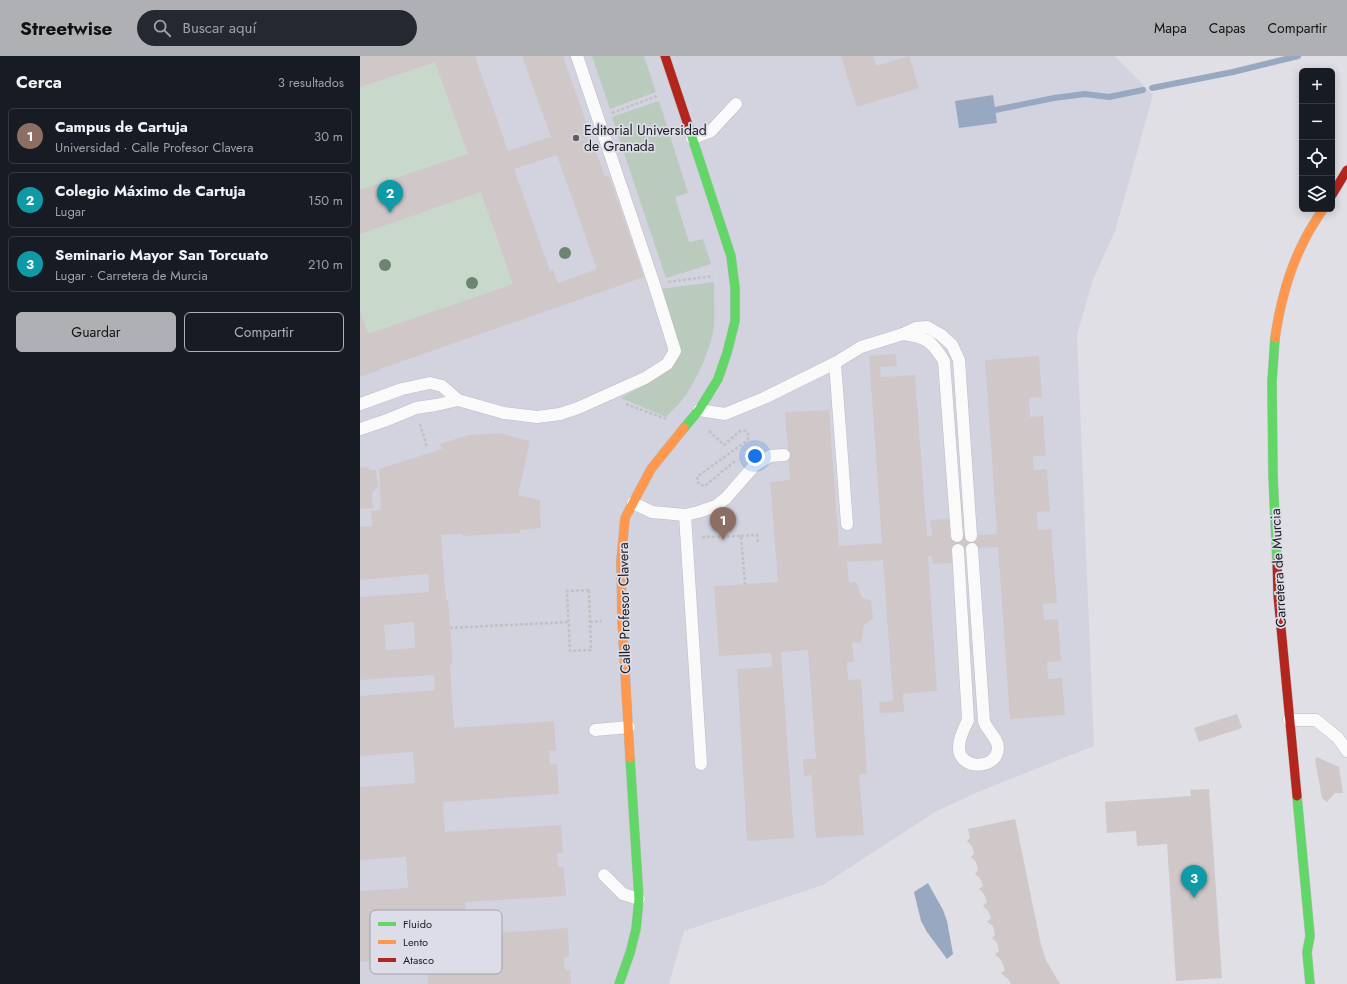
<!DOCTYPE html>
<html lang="es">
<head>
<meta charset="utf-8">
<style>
	body { margin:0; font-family:Jost,sans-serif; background:#242831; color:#f1f3f6 }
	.controls { position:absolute; right:12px; top:12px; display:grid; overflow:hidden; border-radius:6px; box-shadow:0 2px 10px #0003 }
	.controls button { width:36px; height:36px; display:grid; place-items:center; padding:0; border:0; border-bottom:1px solid #363941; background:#171b24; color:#f1f3f6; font:20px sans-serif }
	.you { position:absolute; left:395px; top:400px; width:14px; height:14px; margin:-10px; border:3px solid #fff; border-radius:50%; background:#1a73e8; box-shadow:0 0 0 6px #1a73e833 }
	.badge { display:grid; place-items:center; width:26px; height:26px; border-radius:50%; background:#afb0b4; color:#fff; font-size:13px; font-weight:700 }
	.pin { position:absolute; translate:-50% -33px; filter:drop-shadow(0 1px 2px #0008) }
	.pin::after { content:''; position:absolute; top:21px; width:14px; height:12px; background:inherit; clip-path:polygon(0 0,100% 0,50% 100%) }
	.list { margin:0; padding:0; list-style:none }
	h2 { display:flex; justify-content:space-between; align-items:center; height:52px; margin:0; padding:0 16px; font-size:17px }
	h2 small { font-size:13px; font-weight:400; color:#9ea1a6 }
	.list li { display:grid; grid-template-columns:26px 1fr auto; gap:12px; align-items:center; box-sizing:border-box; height:56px; margin:0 8px 8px; padding:0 8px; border:1px solid #363941; border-radius:6px }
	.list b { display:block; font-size:15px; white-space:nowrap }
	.list p { margin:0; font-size:13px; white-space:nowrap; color:#9ea1a6 }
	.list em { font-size:13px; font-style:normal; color:#9ea1a6 }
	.actions { display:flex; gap:8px; padding:12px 16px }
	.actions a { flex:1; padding:9px 0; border:1px solid #afb0b4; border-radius:6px; text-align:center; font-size:14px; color:#afb0b4 }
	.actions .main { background:#afb0b4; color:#111 }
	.icon { flex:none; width:22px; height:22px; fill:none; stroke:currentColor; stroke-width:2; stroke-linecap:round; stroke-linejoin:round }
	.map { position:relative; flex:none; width:987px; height:928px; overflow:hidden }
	header { display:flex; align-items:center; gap:24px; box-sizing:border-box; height:56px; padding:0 20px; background:#afb0b4; color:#111 }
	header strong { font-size:19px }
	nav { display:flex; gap:22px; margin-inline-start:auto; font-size:14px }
	.search { width:280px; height:36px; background:#242831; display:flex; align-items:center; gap:10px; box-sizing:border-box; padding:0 14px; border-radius:22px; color:#9ea1a6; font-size:15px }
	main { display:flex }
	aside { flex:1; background:#171b24 }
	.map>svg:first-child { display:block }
	.built { fill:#d3d3e0 }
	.green { fill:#c8d8cb }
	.forest { fill:#bacabc }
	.water { fill:#97a8c0 }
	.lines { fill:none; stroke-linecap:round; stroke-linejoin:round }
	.stream { stroke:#97a8c0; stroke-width:6 }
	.building { fill:#d0c7c8; fill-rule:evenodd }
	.lane-casing { stroke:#bcbcc0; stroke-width:13 }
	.fast-casing { stroke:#bcbcc0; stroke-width:10 }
	.slow-casing { stroke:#bcbcc0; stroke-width:10 }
	.jam-casing { stroke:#bcbcc0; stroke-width:10 }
	.path { stroke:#c1c1c3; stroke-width:2.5; stroke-dasharray:3 2; stroke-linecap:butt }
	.lane { stroke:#fafafb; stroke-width:12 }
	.fast { stroke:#63d668; stroke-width:9 }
	.slow { stroke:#ff974d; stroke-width:9 }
	.jam { stroke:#b3261e; stroke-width:9 }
	.tree { fill:#6d8570 }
	.poi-dot { fill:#5f5f64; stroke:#dcdde8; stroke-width:1.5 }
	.labels { text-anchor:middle; stroke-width:3.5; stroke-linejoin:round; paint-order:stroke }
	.poi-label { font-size:14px; fill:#1a1a1e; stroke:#dcdde8; text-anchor:start }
	.street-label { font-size:14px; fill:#1a1a1e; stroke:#dcdde8 }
	.key { fill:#dcdde8; stroke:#a2a2ab; stroke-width:1 }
	.key-label { font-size:11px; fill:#1a1a1e }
</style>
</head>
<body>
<header>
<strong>Streetwise</strong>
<div class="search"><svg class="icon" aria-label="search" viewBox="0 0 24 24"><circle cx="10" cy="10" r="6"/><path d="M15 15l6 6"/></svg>Buscar aquí</div>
<nav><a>Mapa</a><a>Capas</a><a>Compartir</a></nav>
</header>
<main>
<aside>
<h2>Cerca<small>3 resultados</small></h2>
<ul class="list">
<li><span class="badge" style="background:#8d6e63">1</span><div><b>Campus de Cartuja</b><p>Universidad · Calle Profesor Clavera</p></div><em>30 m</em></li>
<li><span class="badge" style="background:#0f9aa8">2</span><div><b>Colegio Máximo de Cartuja</b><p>Lugar</p></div><em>150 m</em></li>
<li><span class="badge" style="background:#0f9aa8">3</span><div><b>Seminario Mayor San Torcuato</b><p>Lugar · Carretera de Murcia</p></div><em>210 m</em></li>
</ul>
<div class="actions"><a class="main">Guardar</a><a>Compartir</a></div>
</aside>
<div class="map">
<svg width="987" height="928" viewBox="0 0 987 928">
	<rect width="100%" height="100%" fill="#dfdfe5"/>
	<!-- built -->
	<path class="built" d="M0,0H755L793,39L755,175L732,226L717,279L734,690L620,735L575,756L463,829L324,875L309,928H0Z"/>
	<!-- green -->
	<g class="green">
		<path d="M75,6L108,98L0,134V31Z"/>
		<path d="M121,136L153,228L8,278L0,256V178Z"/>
	</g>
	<!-- forest -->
	<g class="forest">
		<path d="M232,0H284L296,36L250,53Z"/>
		<path d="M299,45L328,137L315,141L329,186L343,183L351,208L306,222L252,61Z"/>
		<path d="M354,226C354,241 355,255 354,269C351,292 338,322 325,340C320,348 312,354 306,361L261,342L301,320L312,310L300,233Z"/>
	</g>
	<!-- water -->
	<g class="water">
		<path d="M633,39L637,67L599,72L595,45Z"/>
		<path d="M568,827L583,854L587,865L593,898L587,903L567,876L561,865L554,836Z"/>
	</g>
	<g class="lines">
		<!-- stream -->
		<g class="stream">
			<path d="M792,32L873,16L938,0"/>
			<path d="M635,54L694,42L725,38L749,41L783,34"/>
		</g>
	</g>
	<!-- building -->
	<g class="building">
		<path d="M0,0H115L148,95L191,81L162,0H203L245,121L249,120L284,221L20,313V314L0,321V256L8,278L153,228L121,136L0,178V134L108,98L75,6L0,31ZM197,99L237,213L198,227L193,214L190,215L154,113Z"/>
		<path d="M481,0H513L516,10L549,0L559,32L497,51Z"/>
		<path d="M536,298L537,310L520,311L521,321L555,319L567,480H572L570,464L589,463L590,481L637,478L625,304L679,300L682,341L669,342L670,361L683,360L686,400H673L674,414L687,413L690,455L677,456L678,474L691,473L697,547L683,548L684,564L698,563L701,605L687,606L688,623L702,622L705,659L650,663L638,491L591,494L592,507L573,508L572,500H568L577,635L543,638L544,656L520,657L519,646L533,645L523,504L487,506L489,527L496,526L502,542L511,544L513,563L504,568L501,587L492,586L494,606H487L488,624L501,623L507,718H499L504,779L456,782L451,719L444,720L443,703H456L448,594L421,596L434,782L387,785L377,613L412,611L411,597L359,600L354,530L418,526L410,426L430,424L425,356L469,354L479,490L522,487L509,300Z"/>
		<path d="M140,377L170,385L158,439L180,444L181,472L160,474V477L103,480V478L81,479L86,544H88L93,607L90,608L94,672L194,665L196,694L189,695L190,709L197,708L199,738L83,746L85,776L201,769L203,797H197L198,811H204L206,840L105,846L108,879L208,872L209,901H204L205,914H210L211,928H68L66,901L0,906V835L48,832L46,801L0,804V731L55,727L53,696L0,700V640L75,634L74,619L0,624V541L69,536L68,518L0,524V471L12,470L11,455L21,454L19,413L82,393L80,388L108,379ZM54,566L55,592L26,594L24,569Z"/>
		<path d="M9,411V414H16L18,431L12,437L13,452L0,453V412Z"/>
		<path d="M877,658L882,672L839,686L834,672Z"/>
		<path d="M957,701L979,711L983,737H975L967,746L962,742L955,703Z"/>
		<path d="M849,733L862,922L816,925L807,788L777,790L776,775L747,777L745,746L831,740L830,734Z"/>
		<path d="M655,763L681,889L686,904L700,928H651L648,923L641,917L645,914L641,904L635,898L639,895L637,887L632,882L635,879L633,870L627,866L631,862L628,855L623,850L627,846L624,838L619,833L623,830L620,822L615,818L618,814L616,806L611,801L614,798L612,790L607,785L610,782L608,773Z"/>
	</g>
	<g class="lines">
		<defs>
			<g id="lane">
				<path d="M332,82L351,75L376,48"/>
				<path d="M543,278C566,281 572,285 584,305L597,480"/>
				<path d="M475,307L487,468"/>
				<path d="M0,348L42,333L70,327L82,330L98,344L144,357L177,361L200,358L218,352L285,322L307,308L315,295L294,228L217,0"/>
				<path d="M339,354L365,358L404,342L475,307L501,291L543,278L556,272L567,271L581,279L592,289L599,304L611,480"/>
				<path d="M0,373L27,364L56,352L76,349L98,344"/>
				<path d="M273,447L292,456L325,459L338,456L356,450L366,442L394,410L410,400L424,399"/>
				<path d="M325,459L341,708"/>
				<path d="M598,494L608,664C604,673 599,681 599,691C598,714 637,715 638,692C638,682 627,675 624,665L612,493"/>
				<path d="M929,664H956L978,682L987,695"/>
				<path d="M235,674L269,671"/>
				<path d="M244,819L263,838L279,843"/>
			</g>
			<g id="fast">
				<path d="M915,282L912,326L913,420L917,506"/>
				<path d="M324,372L339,354L358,323L367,297L375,265V232L371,200L328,69"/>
				<path d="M937,740L950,880L947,896L950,928"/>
				<path d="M259,928L270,897L276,873L279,843L270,702"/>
			</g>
			<g id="slow">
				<path d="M915,282C920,248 928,216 944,185C949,174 957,163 963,153"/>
				<path d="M270,702L262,564L261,505L265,462L291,413L324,372"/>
			</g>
			<g id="jam">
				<path d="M305,0L328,69"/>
				<path d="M972,139L987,114"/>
				<path d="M917,506L918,540L937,740"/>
			</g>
		</defs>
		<!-- lane casing -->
		<use href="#lane" class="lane-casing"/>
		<!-- fast casing -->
		<use href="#fast" class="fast-casing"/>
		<!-- slow casing -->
		<use href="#slow" class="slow-casing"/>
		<!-- jam casing -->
		<use href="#jam" class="jam-casing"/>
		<!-- path -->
		<g class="path">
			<path d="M252,57L297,40"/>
			<path d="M308,226L353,220"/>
			<path d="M266,348L306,363"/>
			<path d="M60,368L67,392"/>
			<path d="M349,375L364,389L380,375H386L388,378V384L338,420L337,425L340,429L345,430L376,404"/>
			<path d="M381,480L397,479L398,487"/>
			<path d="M342,481L381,480L385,528"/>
			<path d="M229,534L231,594L210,595L207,535Z"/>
			<path d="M230,566L242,565"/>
			<path d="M90,572L209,566"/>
		</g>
		<!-- lane -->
		<use href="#lane" class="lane"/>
		<!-- fast -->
		<use href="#fast" class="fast"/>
		<!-- slow -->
		<use href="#slow" class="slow"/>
		<!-- jam -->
		<use href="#jam" class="jam"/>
	</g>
	<!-- trees -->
	<g class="tree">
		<circle cx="205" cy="197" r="6"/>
		<circle cx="25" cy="209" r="6"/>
		<circle cx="112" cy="227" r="6"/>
	</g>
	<!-- markers -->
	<circle class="poi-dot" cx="216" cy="82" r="4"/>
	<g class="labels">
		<!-- poi labels -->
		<g class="poi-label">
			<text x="224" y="79">Editorial Universidad<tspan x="224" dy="16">de Granada</tspan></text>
		</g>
		<!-- street labels -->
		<g class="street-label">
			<text transform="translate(918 512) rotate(-93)" y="5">Carretera de Murcia</text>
			<text transform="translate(264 552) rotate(-91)" y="5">Calle Profesor Clavera</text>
		</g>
	</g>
	<!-- legend -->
	<rect x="10" y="854" width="132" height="64" rx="6" class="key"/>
	<rect x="18" y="866" width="18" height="4" fill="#63d668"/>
	<rect x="18" y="884" width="18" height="4" fill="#ff974d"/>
	<rect x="18" y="902" width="18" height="4" fill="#b3261e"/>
	<g class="key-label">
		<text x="43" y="872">Fluido</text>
		<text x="43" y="890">Lento</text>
		<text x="43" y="908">Atasco</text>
	</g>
</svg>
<div class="controls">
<button>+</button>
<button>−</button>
<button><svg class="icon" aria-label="locate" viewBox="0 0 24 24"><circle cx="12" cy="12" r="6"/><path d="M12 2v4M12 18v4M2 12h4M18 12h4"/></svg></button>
<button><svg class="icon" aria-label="layers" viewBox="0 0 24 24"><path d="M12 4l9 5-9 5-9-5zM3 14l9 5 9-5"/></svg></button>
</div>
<div class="you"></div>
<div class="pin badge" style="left:363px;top:484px;background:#8d6e63">1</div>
<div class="pin badge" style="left:30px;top:157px;background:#0f9aa8">2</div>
<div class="pin badge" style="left:834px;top:842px;background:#0f9aa8">3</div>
</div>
</main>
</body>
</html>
